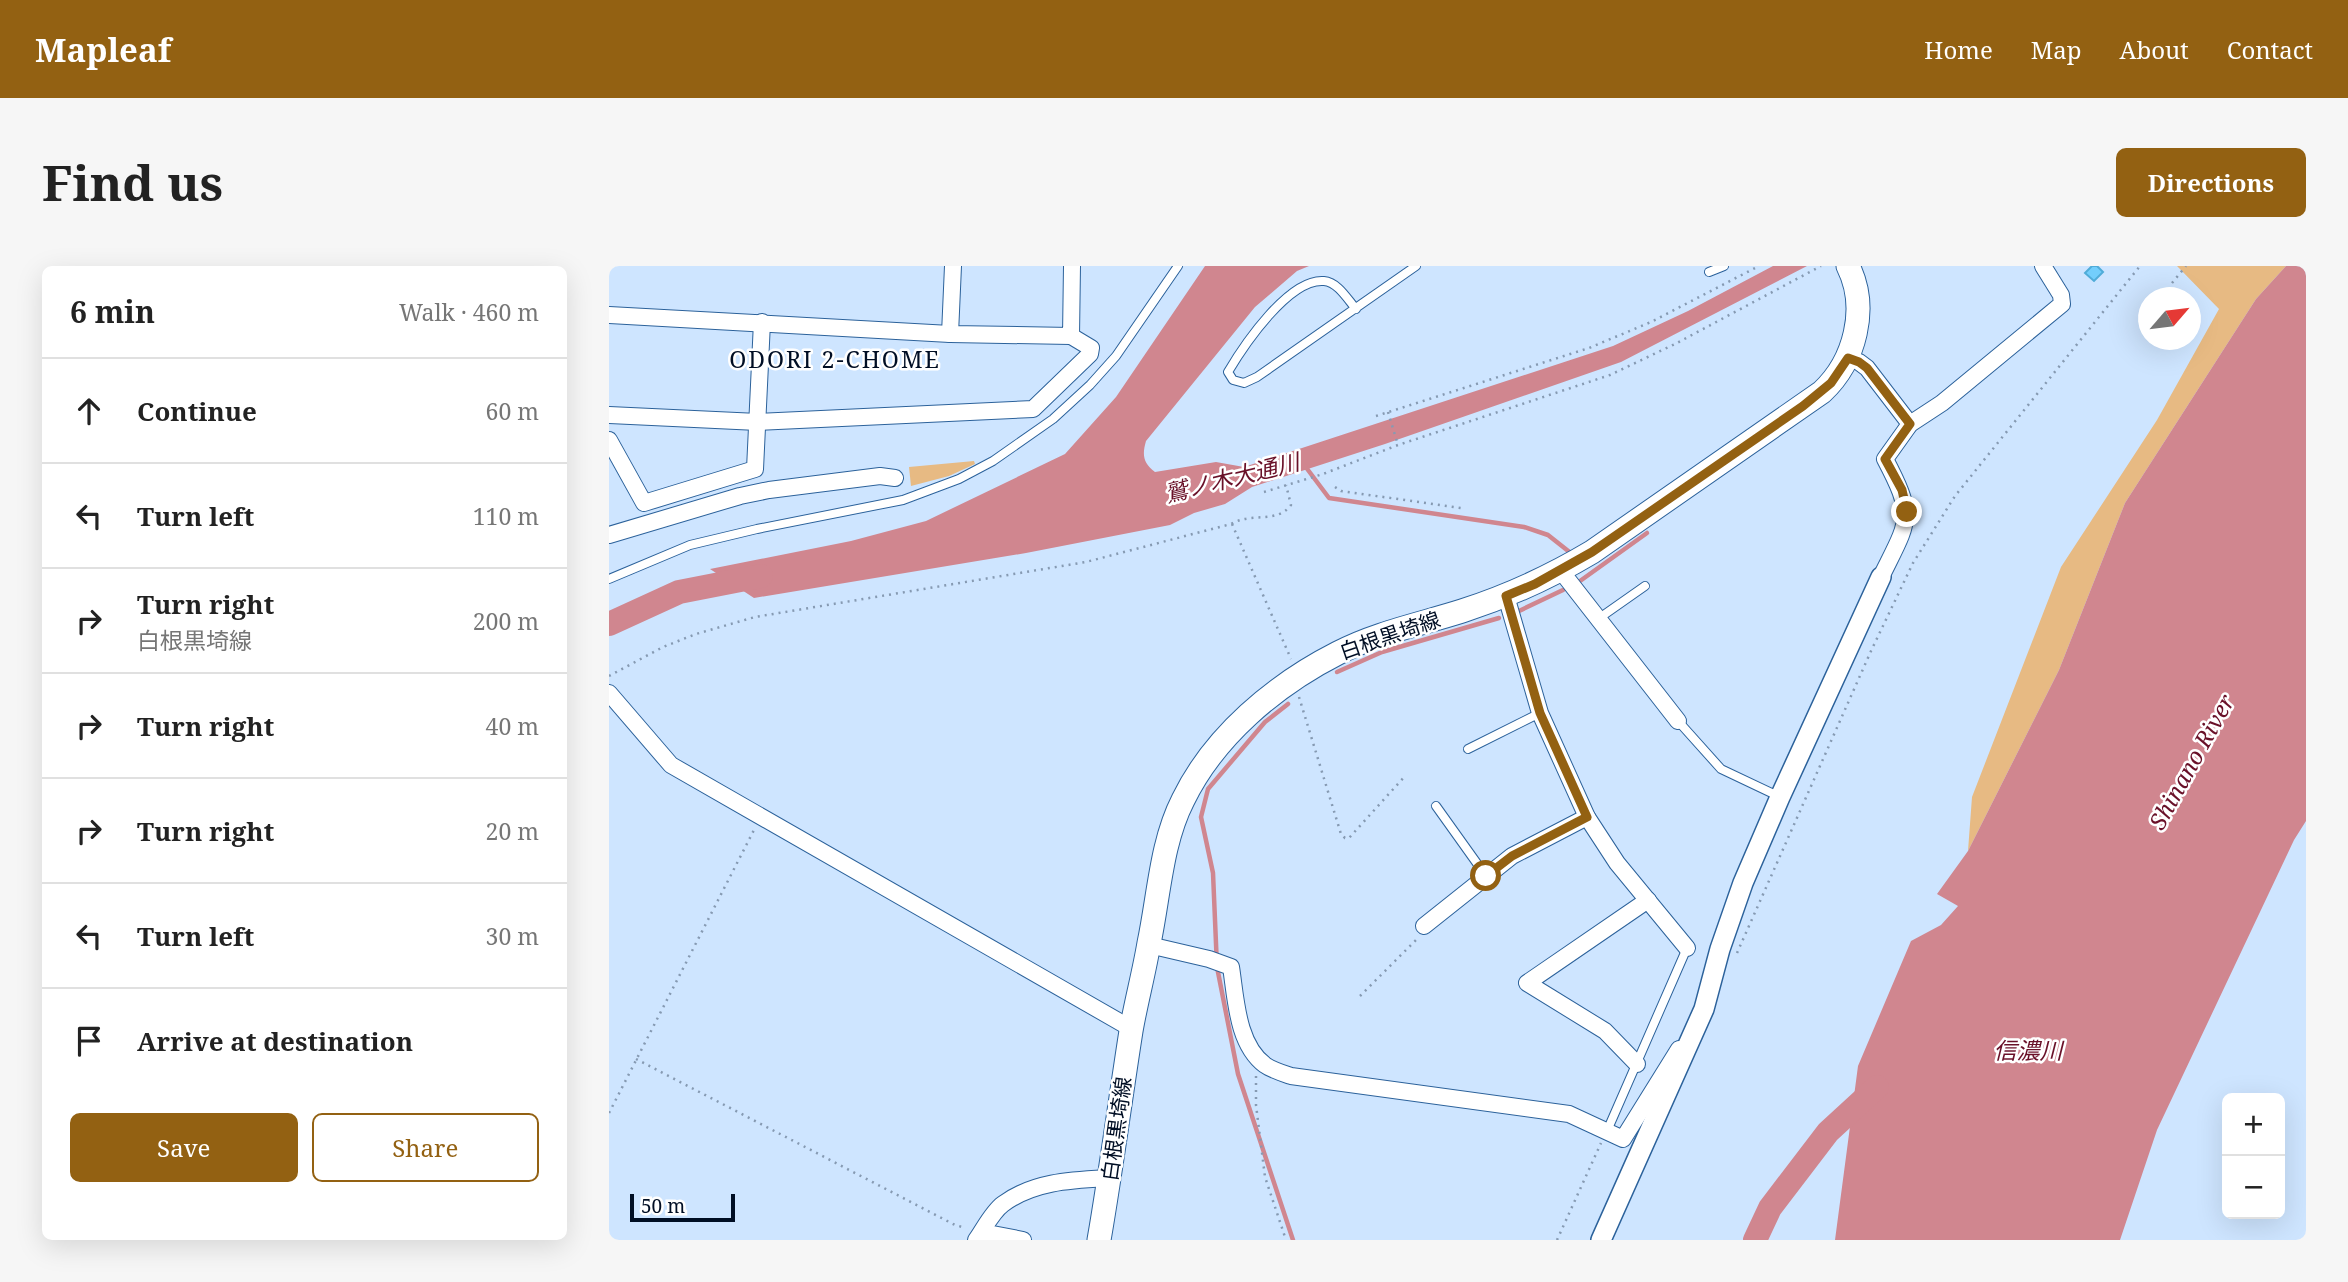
<!DOCTYPE html>
<html lang="en">
<head>
<meta charset="utf-8">
<style>
	body { margin:0; font-family:"Noto Serif","Noto Sans JP",serif; background:#f6f6f6; color:#222 }
	.controls { position:absolute; right:21px; bottom:21px; display:grid; overflow:hidden; border-radius:10px; box-shadow:0 7px 28px #0002 }
	.controls button { width:63px; height:63px; display:grid; place-items:center; padding:0; border:0; border-bottom:2px solid #e0e0e0; background:#fff; color:#222; font:35px sans-serif }
	.compass { position:absolute; left:1529px; top:21px; width:63px; height:63px; border-radius:50%; background:#fff; box-shadow:0 7px 28px #0002; rotate:62deg }
	.scale { position:absolute; left:21px; bottom:18px; width:105px; box-sizing:border-box; padding-left:7px; border:4px solid #000e24; border-top:0; font-size:19px; line-height:24px; white-space:nowrap; color:#000e24; -webkit-text-stroke:5px #fff; paint-order:stroke }
	.stop { position:absolute; width:21px; height:21px; margin:-16px; border:5px solid #936112; border-radius:50%; background:#fff }
	.stop.end { background:#936112; border-color:#fff; box-shadow:0 2px 7px #0008 }
	.list { margin:0; padding:0; list-style:none }
	h2 { display:flex; justify-content:space-between; align-items:center; height:91px; margin:0; padding:0 28px; font-size:30px }
	h2 small { font-size:23px; font-weight:400; color:#767676 }
	.list li { display:grid; grid-template-columns:46px 1fr auto; gap:21px; align-items:center; box-sizing:border-box; height:105px; padding:0 28px; border-top:2px solid #e0e0e0 }
	.list b { display:block; font-size:26px; white-space:nowrap }
	.list p { margin:0; font-size:23px; white-space:nowrap; color:#767676 }
	.list em { font-size:23px; font-style:normal; color:#767676 }
	.actions { display:flex; gap:14px; padding:21px 28px }
	.actions a { flex:1; padding:16px 0; border:2px solid #936112; border-radius:10px; text-align:center; font-size:24px; color:#936112 }
	.actions .main { background:#936112; color:#fff }
	.icon { flex:none; width:38px; height:38px; fill:none; stroke:currentColor; stroke-width:2; stroke-linecap:round; stroke-linejoin:round }
	.map { position:relative; flex:none; width:1697px; height:974px; overflow:hidden; border-radius:10px }
	header { display:flex; align-items:center; gap:42px; box-sizing:border-box; height:98px; padding:0 35px; background:#936112; color:#fff }
	header strong { font-size:33px }
	nav { display:flex; gap:38px; margin-inline-start:auto; font-size:24px }
	.intro { display:flex; align-items:center; justify-content:space-between; box-sizing:border-box; height:168px; padding:0 42px }
	h1 { margin:0; font-size:49px }
	.button { padding:18px 32px; border-radius:10px; background:#936112; color:#fff; font-size:24px; font-weight:700 }
	main { display:flex; gap:42px; padding:0 42px }
	aside { flex:1; background:#fff; border-radius:10px; box-shadow:0 7px 28px #0002 }
	.map>svg:first-child { display:block }
	.green { fill:#e7ba83 }
	.water { fill:#d0868f }
	.lines { fill:none; stroke-linecap:round; stroke-linejoin:round }
	.stream { stroke:#d0868f; stroke-width:4.5 }
	.river { stroke:#d0868f; stroke-width:24 }
	.building { fill:#73cefc; stroke:#50acd8; stroke-width:2 }
	.service-casing { stroke:#2c629b; stroke-width:10 }
	.minor-casing { stroke:#2c629b; stroke-width:18 }
	.tertiary-casing { stroke:#2c629b; stroke-width:22 }
	.secondary-casing { stroke:#2c629b; stroke-width:25 }
	.path { stroke:#869ab2; stroke-width:2.5; stroke-dasharray:2 5; stroke-linecap:butt }
	.service { stroke:#fff; stroke-width:8 }
	.minor { stroke:#fff; stroke-width:16 }
	.tertiary { stroke:#fff; stroke-width:19 }
	.secondary { stroke:#fff; stroke-width:23 }
	.route { stroke:#936112; stroke-width:9 }
	.labels { text-anchor:middle; stroke-width:5; stroke-linejoin:round; paint-order:stroke }
	.street-label { font-size:21px; fill:#000e24; stroke:#fff }
	.neighbourhood-label { font-size:23px; letter-spacing:2px; fill:#000e24; stroke:#fff }
	.water-label { font-size:23px; font-style:italic; fill:#691028; stroke:#fff }
</style>
</head>
<body>
<header>
<strong>Mapleaf</strong>
<nav><a>Home</a><a>Map</a><a>About</a><a>Contact</a></nav>
</header>
<div class="intro"><h1>Find us</h1><a class="button">Directions</a></div>
<main>
<aside>
<h2>6 min<small>Walk · 460 m</small></h2>
<ul class="list">
<li><svg class="icon" aria-label="ahead" viewBox="0 0 24 24"><path d="M12 20V5M6 11l6-6 6 6"/></svg><div><b>Continue</b></div><em>60 m</em></li>
<li><svg class="icon" aria-label="left" viewBox="0 0 24 24"><path d="M17 20v-9H6M10 6l-5 5 5 5"/></svg><div><b>Turn left</b></div><em>110 m</em></li>
<li><svg class="icon" aria-label="right" viewBox="0 0 24 24"><path d="M7 20v-9h11M14 6l5 5-5 5"/></svg><div><b>Turn right</b><p>白根黒埼線</p></div><em>200 m</em></li>
<li><svg class="icon" aria-label="right" viewBox="0 0 24 24"><path d="M7 20v-9h11M14 6l5 5-5 5"/></svg><div><b>Turn right</b></div><em>40 m</em></li>
<li><svg class="icon" aria-label="right" viewBox="0 0 24 24"><path d="M7 20v-9h11M14 6l5 5-5 5"/></svg><div><b>Turn right</b></div><em>20 m</em></li>
<li><svg class="icon" aria-label="left" viewBox="0 0 24 24"><path d="M17 20v-9H6M10 6l-5 5 5 5"/></svg><div><b>Turn left</b></div><em>30 m</em></li>
<li><svg class="icon" aria-label="arrive" viewBox="0 0 24 24"><path d="M6 21V4h12l-3 4 3 4H6"/></svg><div><b>Arrive at destination</b></div></li>
</ul>
<div class="actions"><a class="main">Save</a><a>Share</a></div>
</aside>
<div class="map">
<svg width="1697" height="974" viewBox="0 0 1697 974">
	<rect width="100%" height="100%" fill="#cee5ff"/>
	<!-- green -->
	<g class="green">
		<path d="M1568,0H1677L1647,33L1516,237L1450,404L1359,585L1363,531L1452,301L1548,154L1610,43Z"/>
		<path d="M365,195L366,198L340,210L302,220L300,201Z"/>
	</g>
	<!-- water -->
	<g class="water">
		<path d="M596,0H700L688,5L646,41L537,175C533,189 534,197 546,206L607,196L635,201L1004,80L1079,45L1164,0H1198L1012,96L776,178L643,221L616,238L585,247L561,259L417,287L145,332L101,303L242,275L317,255L456,188L507,131Z"/>
		<path d="M1677,0H1697V555L1685,574L1548,864L1511,974H1226L1249,800L1302,675L1332,659L1349,640L1328,628L1359,585L1450,404L1516,237L1647,33Z"/>
	</g>
	<g class="lines">
		<!-- stream -->
		<g class="stream">
			<path d="M696,200L720,232L915,261L939,269L963,288"/>
			<path d="M971,315L1038,267"/>
			<path d="M910,345L954,324"/>
			<path d="M728,406L773,386L890,352"/>
			<path d="M679,438L656,456L599,523L592,551L604,607L608,701L629,808L684,974"/>
		</g>
		<!-- river -->
		<g class="river">
			<path d="M0,358L70,326L152,310"/>
			<path d="M1146,974L1161,942L1219,866L1268,821"/>
		</g>
	</g>
	<!-- building -->
	<path class="building" d="M1483,0H1488L1494,6L1485,15L1476,7Z"/>
	<g class="lines">
		<defs>
			<g id="service">
				<path d="M1100,6L1115,0"/>
				<path d="M747,43C739,34 729,16 715,15C680,12 635,79 619,106L624,114L635,117L648,111L807,0"/>
				<path d="M0,313L81,279L148,263L294,234L350,213L384,195L444,153L481,119L507,90L569,0"/>
				<path d="M989,353L1036,320"/>
				<path d="M1069,455L1112,503L1171,531"/>
				<path d="M859,483L931,447"/>
				<path d="M827,540L877,610"/>
				<path d="M998,865L1078,682"/>
			</g>
			<g id="minor">
				<path d="M0,49L341,68L462,70L463,0"/>
				<path d="M341,68L344,0"/>
				<path d="M1239,92L1250,96L1258,102L1301,158"/>
				<path d="M0,149L149,156L424,143L481,88L482,82L462,70"/>
				<path d="M0,174L35,237L146,203L153,56"/>
				<path d="M0,269L131,230L160,224L271,210L286,212"/>
				<path d="M952,305L1069,455"/>
				<path d="M1272,311C1300,254 1307,252 1276,193L1301,158L1333,137L1453,38L1452,29L1434,0"/>
				<path d="M897,330L931,447L978,551L1008,597L1078,682"/>
				<path d="M0,427L62,499L523,763"/>
				<path d="M815,660L903,590L978,551"/>
				<path d="M540,679L600,693L622,701C627,733 628,778 656,799C663,804 673,807 682,810L960,848L1014,873L1070,783"/>
				<path d="M1028,798L996,765L918,717L1039,634"/>
				<path d="M373,966L414,974"/>
				<path d="M367,974C375,963 383,946 394,938C425,915 464,914 501,912"/>
			</g>
			<path id="tertiary" d="M992,974L1095,743L1111,683L1134,617L1171,531L1272,311"/>
			<path id="secondary" d="M490,974C502,905 511,835 522,765C527,736 535,707 540,677C550,630 552,577 574,534C605,470 666,419 729,387C767,367 812,358 853,345C900,330 941,311 983,286L1213,126C1246,95 1260,42 1239,0"/>
		</defs>
		<!-- service casing -->
		<use href="#service" class="service-casing"/>
		<!-- minor casing -->
		<use href="#minor" class="minor-casing"/>
		<!-- tertiary casing -->
		<use href="#tertiary" class="tertiary-casing"/>
		<!-- secondary casing -->
		<use href="#secondary" class="secondary-casing"/>
		<!-- path -->
		<g class="path">
			<path d="M1563,17L1577,0"/>
			<path d="M779,146L789,179"/>
			<path d="M767,150L980,82L1042,56L1150,0"/>
			<path d="M726,221L732,225L852,242"/>
			<path d="M655,226L714,208L789,179L1001,109L1066,78L1212,0"/>
			<path d="M623,258L682,393"/>
			<path d="M0,410L54,381L87,368L146,351L477,296L622,258C642,246 668,258 682,239L677,219"/>
			<path d="M690,431L732,568L736,572H740L797,509"/>
			<path d="M1128,687L1262,385L1304,297L1346,230L1531,0"/>
			<path d="M751,730L808,673"/>
			<path d="M27,793L346,959L357,962"/>
			<path d="M647,810V839L656,911L677,974"/>
			<path d="M0,847L146,562"/>
			<path d="M948,974L992,877"/>
		</g>
		<!-- service -->
		<use href="#service" class="service"/>
		<!-- minor -->
		<use href="#minor" class="minor"/>
		<!-- tertiary -->
		<use href="#tertiary" class="tertiary"/>
		<!-- secondary -->
		<use href="#secondary" class="secondary"/>
	</g>
	<g class="lines">
		<!-- route -->
		<path class="route" d="M877,610L903,590L978,551L931,447L897,330L926,318L983,286L1194,140L1222,117L1239,92L1250,96L1258,102L1301,158L1276,193L1293,224L1298,246"/>
	</g>
	<g class="labels">
		<!-- street labels -->
		<g class="street-label">
			<text transform="translate(781 370) rotate(-19)" y="7">白根黒埼線</text>
			<text transform="translate(508 863) rotate(-82)" y="7">白根黒埼線</text>
		</g>
		<!-- neighbourhood labels -->
		<g class="neighbourhood-label">
			<text x="226" y="102">ODORI 2-CHOME</text>
		</g>
		<!-- water labels -->
		<g class="water-label">
			<text transform="translate(623 212) rotate(-14)" y="8">鷲ノ木大通川</text>
			<text transform="translate(1583 496) rotate(-61)" y="8">Shinano River</text>
			<text x="1419" y="793">信濃川</text>
		</g>
	</g>
</svg>
<div class="controls">
<button>+</button>
<button>−</button>
</div>
<svg class="compass" viewBox="-18 -18 36 36"><path d="M0-13l5 13h-10z" fill="#e53935"/><path d="M0 13l5-13h-10z" fill="#767676"/></svg>
<div class="scale">50 m</div>
<div class="stop" style="left:877px;top:610px"></div>
<div class="stop end" style="left:1298px;top:246px"></div>
</div>
</main>
</body>
</html>
